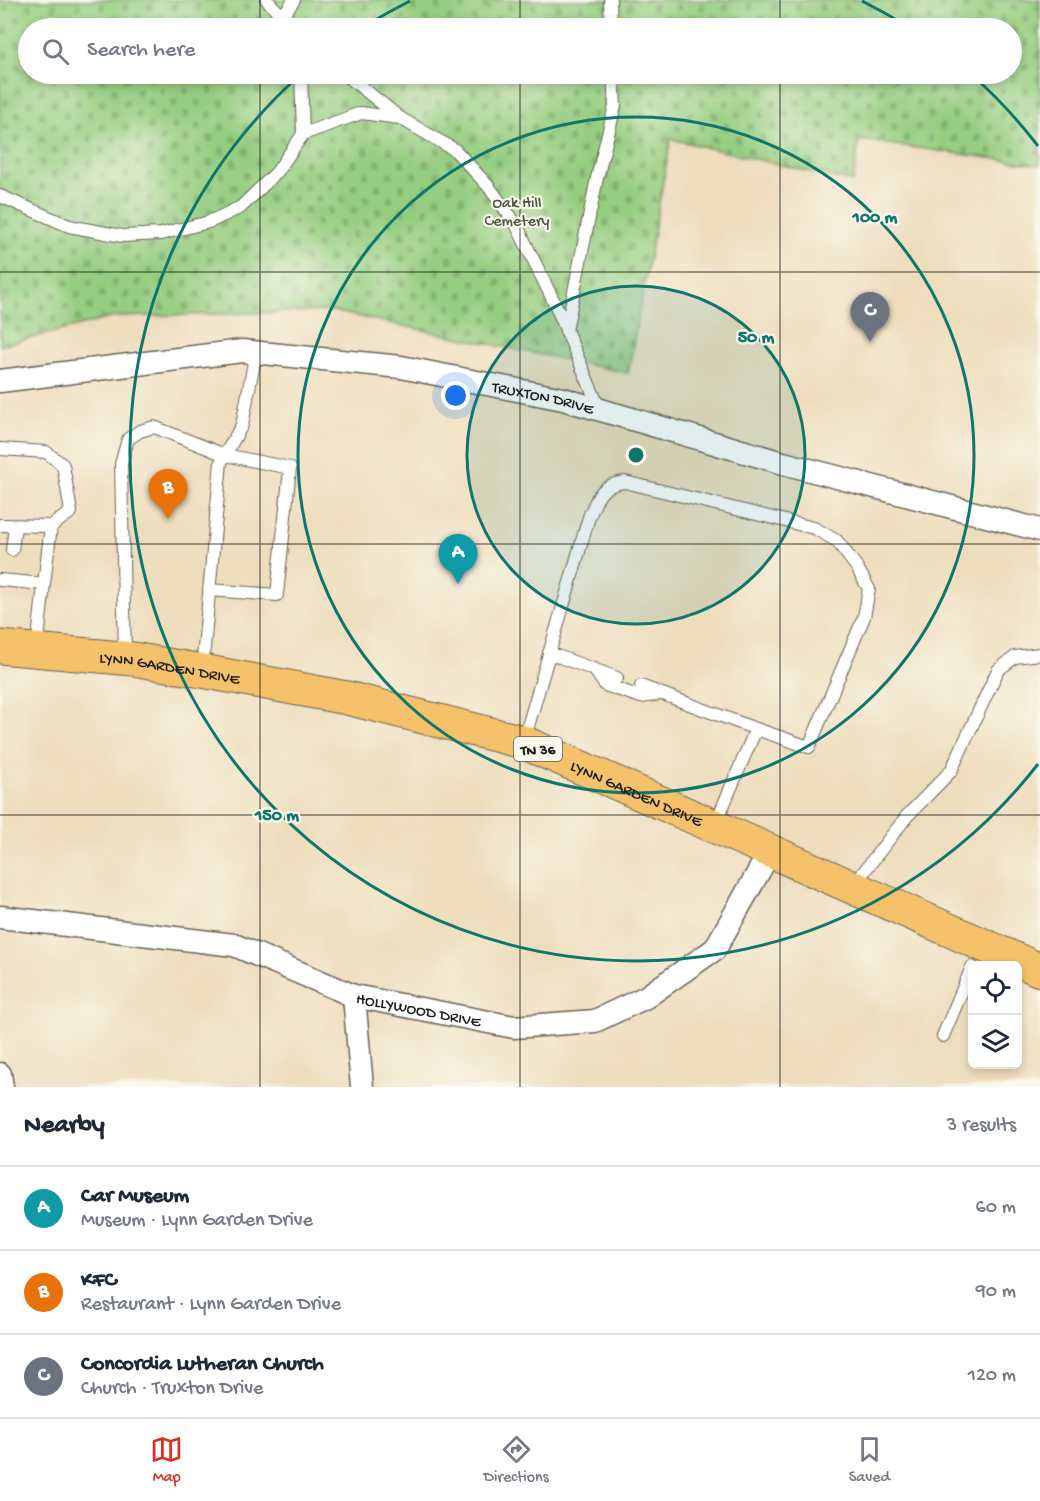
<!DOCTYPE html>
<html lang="en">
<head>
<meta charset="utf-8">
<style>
	body { margin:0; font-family:"Gochi Hand",sans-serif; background:#f2f2f3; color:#1f2937 }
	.controls { position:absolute; right:18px; bottom:18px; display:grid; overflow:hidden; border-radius:9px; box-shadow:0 3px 9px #0003 }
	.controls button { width:54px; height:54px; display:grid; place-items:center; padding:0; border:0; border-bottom:2px solid #e0e1e3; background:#fff; color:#1f2937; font:30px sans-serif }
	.you { position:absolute; left:456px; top:396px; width:21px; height:21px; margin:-15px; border:4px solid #fff; border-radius:50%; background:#1a73e8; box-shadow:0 0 0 9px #1a73e833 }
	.badge { display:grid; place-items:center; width:39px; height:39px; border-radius:50%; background:#d93025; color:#fff; font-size:20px; font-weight:700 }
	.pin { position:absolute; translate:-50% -50px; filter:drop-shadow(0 2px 3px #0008) }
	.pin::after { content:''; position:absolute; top:32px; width:21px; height:18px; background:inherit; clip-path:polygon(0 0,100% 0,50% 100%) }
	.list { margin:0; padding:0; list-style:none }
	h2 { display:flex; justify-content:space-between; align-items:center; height:78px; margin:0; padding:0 24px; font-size:26px }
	h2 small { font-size:20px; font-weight:400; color:#747a83 }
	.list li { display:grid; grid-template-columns:39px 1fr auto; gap:18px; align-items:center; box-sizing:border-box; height:84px; padding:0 24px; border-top:2px solid #e0e1e3 }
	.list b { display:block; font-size:22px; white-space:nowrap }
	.list p { margin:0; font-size:20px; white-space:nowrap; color:#747a83 }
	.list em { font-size:20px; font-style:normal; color:#747a83 }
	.icon { flex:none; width:33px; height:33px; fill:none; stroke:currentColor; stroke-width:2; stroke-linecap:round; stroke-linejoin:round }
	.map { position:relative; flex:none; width:1040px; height:1087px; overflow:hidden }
	.search { position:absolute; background:#fff; box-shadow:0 3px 9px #0003; left:18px; right:18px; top:18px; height:66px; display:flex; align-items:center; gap:15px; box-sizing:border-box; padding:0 21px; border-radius:33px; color:#747a83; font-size:22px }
	.sheet { height:330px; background:#fff }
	nav { display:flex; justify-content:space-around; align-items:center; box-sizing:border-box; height:84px; border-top:2px solid #e0e1e3; background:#fff; font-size:16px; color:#747a83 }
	nav a { display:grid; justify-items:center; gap:3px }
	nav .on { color:#d93025 }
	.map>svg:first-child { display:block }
	.cemetery { fill:url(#cemetery-stones); stroke:#59754e; stroke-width:1.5; fill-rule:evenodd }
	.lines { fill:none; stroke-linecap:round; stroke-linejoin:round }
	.service-casing { stroke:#666054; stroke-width:14 }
	.minor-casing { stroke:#666054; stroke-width:25 }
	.primary-casing { stroke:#666054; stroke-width:35 }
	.service { stroke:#fff; stroke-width:12 }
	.minor { stroke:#fff; stroke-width:22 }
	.primary { stroke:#f5c16b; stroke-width:33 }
	.grid { fill:none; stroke:#1c1c1c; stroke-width:1.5; stroke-opacity:0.55 }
	.ring { fill:none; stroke:#0f766e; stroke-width:3 }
	.labels { text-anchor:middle; stroke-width:4.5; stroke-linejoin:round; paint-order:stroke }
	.shield { fill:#fbf7ec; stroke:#5f5e5a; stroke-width:1.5 }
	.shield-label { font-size:15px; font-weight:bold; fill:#1c1c1c }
	.park-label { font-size:16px; fill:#475a3f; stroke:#fbf7ec }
	.street-label { font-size:16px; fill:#1c1c1c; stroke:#fbf7ec }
	.centre { fill:#0f766e; stroke:#fbf7ec; stroke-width:3 }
	.ring-label { font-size:18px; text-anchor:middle; font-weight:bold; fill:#0f766e; stroke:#fbf7ec; stroke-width:4.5; stroke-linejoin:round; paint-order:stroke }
</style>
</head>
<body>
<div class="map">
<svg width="1040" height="1087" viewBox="0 0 1040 1087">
	<defs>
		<pattern id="cemetery-stones" width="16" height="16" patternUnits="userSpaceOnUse" patternTransform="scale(1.5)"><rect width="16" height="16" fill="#96ce81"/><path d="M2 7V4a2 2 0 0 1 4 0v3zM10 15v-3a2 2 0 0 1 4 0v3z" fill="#81b06f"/></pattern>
	</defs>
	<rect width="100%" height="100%" fill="#fbf7ec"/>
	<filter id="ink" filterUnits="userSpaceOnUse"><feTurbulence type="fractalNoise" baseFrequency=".0167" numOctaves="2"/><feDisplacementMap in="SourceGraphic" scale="12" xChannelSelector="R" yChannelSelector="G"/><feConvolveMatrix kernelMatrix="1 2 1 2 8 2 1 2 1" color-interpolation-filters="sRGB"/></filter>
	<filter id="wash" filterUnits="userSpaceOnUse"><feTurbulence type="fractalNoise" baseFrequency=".008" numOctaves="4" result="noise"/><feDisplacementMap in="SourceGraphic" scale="24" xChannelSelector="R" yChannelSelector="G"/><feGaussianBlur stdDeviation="1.35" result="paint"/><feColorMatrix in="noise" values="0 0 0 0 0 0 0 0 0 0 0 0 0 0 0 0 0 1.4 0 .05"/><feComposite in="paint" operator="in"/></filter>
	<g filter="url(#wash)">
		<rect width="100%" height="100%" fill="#eeddbc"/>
		<!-- cemetery -->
		<path class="cemetery" d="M0,0H1040V165L859,140L853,182L671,139L628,373L332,311L114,317L0,346ZM28,28H1012V74H28Z"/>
	</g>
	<g filter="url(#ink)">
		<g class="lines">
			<defs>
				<g id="service">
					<path d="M267,0L293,28"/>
					<path d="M610,0L611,28"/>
					<path d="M282,17L294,0"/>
					<path d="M301,74L303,134"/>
					<path d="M345,74L400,118L455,150L489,187L516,224L556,306L600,410"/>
					<path d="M0,196L69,226L122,236L161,234L209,222L241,207L277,172L303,134L361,113L400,118"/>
					<path d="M566,331L597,178L615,106L613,74"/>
					<path d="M0,449L46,452L63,465L71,512L51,526"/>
					<path d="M0,525L51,526L44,584L0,580"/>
					<path d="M12,550L15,526"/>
					<path d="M37,649L44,584"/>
					<path d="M549,653L617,678"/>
					<path d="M125,657L121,464L128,439L140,431L154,427L225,455L290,468L277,595L209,590"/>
					<path d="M594,669L605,685L641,697L660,694"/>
					<path d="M202,670L221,462L242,425L256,352"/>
					<path d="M641,686L756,729"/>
					<path d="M524,740L589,517C598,496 600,485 625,482L814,528L837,541L856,566L869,589L864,617L809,747L756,729L715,825"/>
					<path d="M852,887L907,816L951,771L998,670L1015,657L1040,654"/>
					<path d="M943,1036L972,967"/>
				</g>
				<g id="minor">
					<path id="s1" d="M0,381L242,351L401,367L563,399L783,463L1040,530"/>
					<path id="s2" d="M0,917L234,945L354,996L514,1027L595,1021L646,997L715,949L771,850"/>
					<path d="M354,996L362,1087"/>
					<path d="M0,1074L2,1087"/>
				</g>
				<g id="primary">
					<path id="s3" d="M0,647L133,659L202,671L347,698L523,742L1040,970"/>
				</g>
			</defs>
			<!-- service casing -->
			<use href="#service" class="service-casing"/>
			<!-- minor casing -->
			<use href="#minor" class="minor-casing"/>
			<!-- primary casing -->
			<use href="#primary" class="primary-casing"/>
			<!-- service -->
			<use href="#service" class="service"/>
			<!-- minor -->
			<use href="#minor" class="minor"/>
			<!-- primary -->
			<use href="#primary" class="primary"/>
		</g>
	</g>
	<!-- grid -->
	<path class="grid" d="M260,0V28M520,0V28M780,0V28M260,74V1087M520,74V1087M780,74V1087M0,272H1040M0,544H1040M0,815H1040"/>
	<!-- distance rings -->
	<circle cx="636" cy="455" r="169" fill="#0f766e" fill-opacity=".12"/>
	<g class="ring">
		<circle cx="636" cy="455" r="169"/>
		<circle cx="636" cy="455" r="338"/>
		<path d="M1038 764A507 507 0 1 1 300 75M364 27A507 507 0 0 1 410 1M862 1A507 507 0 0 1 908 27M972 75A507 507 0 0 1 1038 146"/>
	</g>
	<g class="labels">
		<!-- shield labels -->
		<rect class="shield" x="514" y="737" width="48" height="24" rx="4.5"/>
		<g class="shield-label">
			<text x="538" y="754">TN 36</text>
		</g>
		<!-- park labels -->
		<g class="park-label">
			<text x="517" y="207">Oak Hill<tspan x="517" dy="18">Cemetery</tspan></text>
		</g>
		<!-- street labels -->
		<g class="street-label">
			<text dy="6" stroke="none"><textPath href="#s1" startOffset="549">TRUXTON DRIVE</textPath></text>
			<text dy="6" stroke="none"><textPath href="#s3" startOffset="171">LYNN GARDEN DRIVE</textPath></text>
			<text dy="6" stroke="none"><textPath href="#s3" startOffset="657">LYNN GARDEN DRIVE</textPath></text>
			<text dy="6" stroke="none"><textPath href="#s2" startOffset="432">HOLLYWOOD DRIVE</textPath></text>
		</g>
	</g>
	<circle cx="636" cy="455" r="9" class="centre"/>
	<g class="ring-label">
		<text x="875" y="222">100 m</text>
		<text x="756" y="342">50 m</text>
		<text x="277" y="820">150 m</text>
	</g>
</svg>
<div class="controls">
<button><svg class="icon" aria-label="locate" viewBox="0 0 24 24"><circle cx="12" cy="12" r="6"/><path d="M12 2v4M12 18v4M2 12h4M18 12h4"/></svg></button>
<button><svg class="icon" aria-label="layers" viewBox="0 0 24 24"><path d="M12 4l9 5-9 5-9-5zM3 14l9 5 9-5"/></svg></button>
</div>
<div class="you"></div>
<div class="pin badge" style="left:458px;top:584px;background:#0f9aa8">A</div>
<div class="pin badge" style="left:168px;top:519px;background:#e8710a">B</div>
<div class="pin badge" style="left:870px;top:342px;background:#6b7280">C</div>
<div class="search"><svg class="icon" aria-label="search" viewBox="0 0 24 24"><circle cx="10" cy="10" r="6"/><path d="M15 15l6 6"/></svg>Search here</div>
</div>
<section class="sheet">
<h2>Nearby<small>3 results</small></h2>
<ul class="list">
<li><span class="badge" style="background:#0f9aa8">A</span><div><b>Car Museum</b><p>Museum · Lynn Garden Drive</p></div><em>60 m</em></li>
<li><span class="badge" style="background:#e8710a">B</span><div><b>KFC</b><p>Restaurant · Lynn Garden Drive</p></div><em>90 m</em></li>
<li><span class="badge" style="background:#6b7280">C</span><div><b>Concordia Lutheran Church</b><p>Church · Truxton Drive</p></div><em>120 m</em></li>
</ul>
</section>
<nav>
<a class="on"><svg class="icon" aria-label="map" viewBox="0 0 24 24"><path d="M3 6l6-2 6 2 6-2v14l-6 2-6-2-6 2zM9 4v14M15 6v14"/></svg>Map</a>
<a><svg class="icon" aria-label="directions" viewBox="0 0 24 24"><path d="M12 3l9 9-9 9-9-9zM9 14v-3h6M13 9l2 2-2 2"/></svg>Directions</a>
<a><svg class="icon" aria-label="saved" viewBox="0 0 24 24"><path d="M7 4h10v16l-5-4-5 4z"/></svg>Saved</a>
</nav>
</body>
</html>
